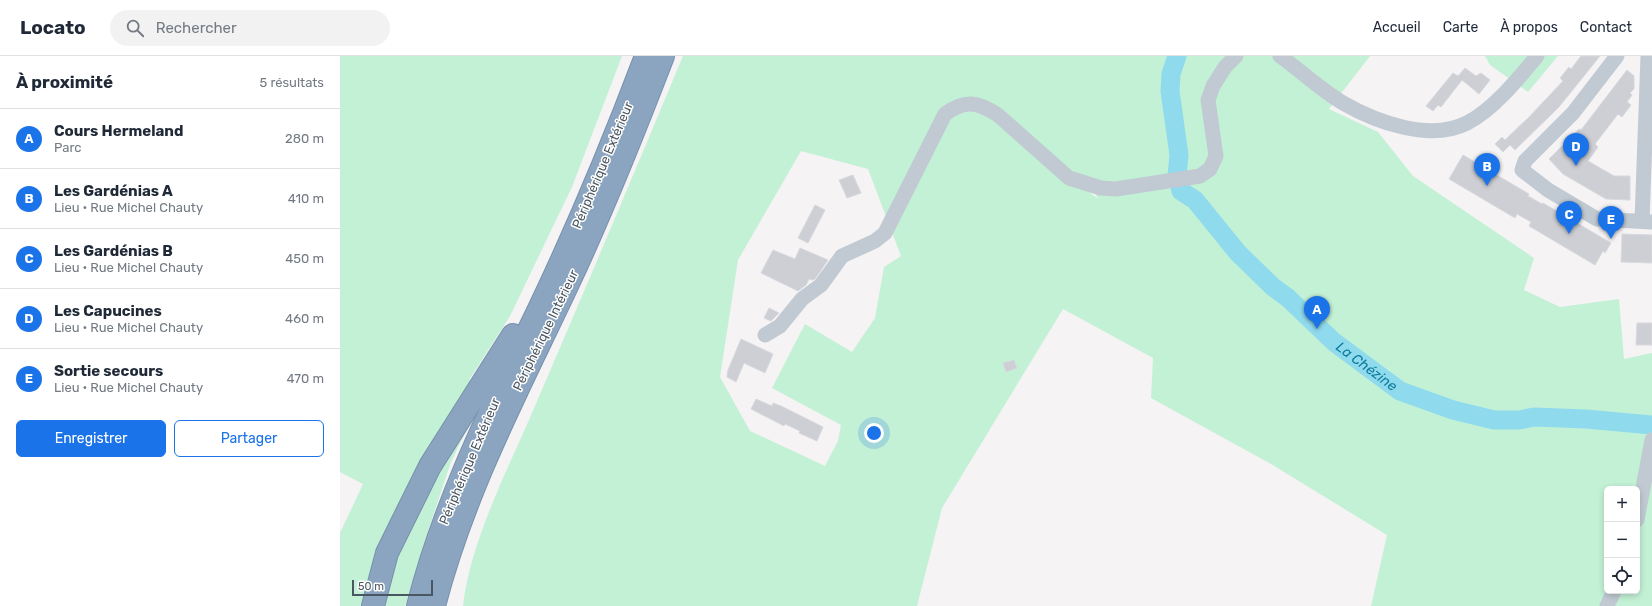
<!DOCTYPE html>
<html lang="fr">
<head>
<meta charset="utf-8">
<style>
	body { margin:0; font-family:Rubik,sans-serif; background:#f2f2f3; color:#1f2937 }
	.controls { position:absolute; right:12px; bottom:12px; display:grid; overflow:hidden; border-radius:6px; box-shadow:0 2px 6px #0003 }
	.controls button { width:36px; height:36px; display:grid; place-items:center; padding:0; border:0; border-bottom:1px solid #e0e1e3; background:#fff; color:#1f2937; font:20px sans-serif }
	.scale { position:absolute; left:12px; bottom:10px; width:81px; box-sizing:border-box; padding-left:4px; border:2px solid #4a5661; border-top:0; font-size:11px; line-height:14px; white-space:nowrap; color:#4a5661; -webkit-text-stroke:3px #fff; paint-order:stroke }
	.you { position:absolute; left:534px; top:377px; width:14px; height:14px; margin:-10px; border:3px solid #fff; border-radius:50%; background:#1a73e8; box-shadow:0 0 0 6px #1a73e833 }
	.badge { display:grid; place-items:center; width:26px; height:26px; border-radius:50%; background:#1a73e8; color:#fff; font-size:13px; font-weight:700 }
	.pin { position:absolute; translate:-50% -33px; filter:drop-shadow(0 1px 2px #0008) }
	.pin::after { content:''; position:absolute; top:21px; width:14px; height:12px; background:inherit; clip-path:polygon(0 0,100% 0,50% 100%) }
	.list { margin:0; padding:0; list-style:none }
	h2 { display:flex; justify-content:space-between; align-items:center; height:52px; margin:0; padding:0 16px; font-size:17px }
	h2 small { font-size:13px; font-weight:400; color:#747a83 }
	.list li { display:grid; grid-template-columns:26px 1fr auto; gap:12px; align-items:center; box-sizing:border-box; height:60px; padding:0 16px; border-top:1px solid #e0e1e3 }
	.list b { display:block; font-size:15px; white-space:nowrap }
	.list p { margin:0; font-size:13px; white-space:nowrap; color:#747a83 }
	.list em { font-size:13px; font-style:normal; color:#747a83 }
	.actions { display:flex; gap:8px; padding:12px 16px }
	.actions a { flex:1; padding:9px 0; border:1px solid #1a73e8; border-radius:6px; text-align:center; font-size:14px; color:#1a73e8 }
	.actions .main { background:#1a73e8; color:#fff }
	.icon { flex:none; width:22px; height:22px; fill:none; stroke:currentColor; stroke-width:2; stroke-linecap:round; stroke-linejoin:round }
	.map { position:relative; flex:none; width:1312px; height:550px; overflow:hidden }
	header { display:flex; align-items:center; gap:24px; box-sizing:border-box; height:56px; padding:0 20px; background:#fff; border-bottom:1px solid #e0e1e3 }
	header strong { font-size:19px }
	nav { display:flex; gap:22px; margin-inline-start:auto; font-size:14px }
	.search { width:280px; height:36px; background:#f2f2f3; display:flex; align-items:center; gap:10px; box-sizing:border-box; padding:0 14px; border-radius:22px; color:#747a83; font-size:15px }
	main { display:flex }
	aside { flex:1; background:#fff }
	.map>svg:first-child { display:block }
	.green { fill:#c3f1d5; fill-rule:evenodd }
	.lines { fill:none; stroke-linecap:round; stroke-linejoin:round }
	.river { stroke:#90daee; stroke-width:19 }
	.building { fill:#cdcfd5; stroke:#d7d9de }
	.highway-casing { stroke:#7690ad; stroke-width:24 }
	.minor { stroke:#c1cad2; stroke-width:15 }
	.highway { stroke:#8ba5c1; stroke-width:22 }
	.labels { text-anchor:middle; stroke-width:3; stroke-linejoin:round; paint-order:stroke }
	.street-label { font-size:13px; fill:#4a5661; stroke:#fff }
	.water-label { font-size:14px; font-style:italic; fill:#0c7c9b; stroke:#fff }
</style>
</head>
<body>
<header>
<strong>Locato</strong>
<div class="search"><svg class="icon" aria-label="search" viewBox="0 0 24 24"><circle cx="10" cy="10" r="6"/><path d="M15 15l6 6"/></svg>Rechercher</div>
<nav><a>Accueil</a><a>Carte</a><a>À propos</a><a>Contact</a></nav>
</header>
<main>
<aside>
<h2>À proximité<small>5 résultats</small></h2>
<ul class="list">
<li><span class="badge">A</span><div><b>Cours Hermeland</b><p>Parc</p></div><em>280 m</em></li>
<li><span class="badge">B</span><div><b>Les Gardénias A</b><p>Lieu · Rue Michel Chauty</p></div><em>410 m</em></li>
<li><span class="badge">C</span><div><b>Les Gardénias B</b><p>Lieu · Rue Michel Chauty</p></div><em>450 m</em></li>
<li><span class="badge">D</span><div><b>Les Capucines</b><p>Lieu · Rue Michel Chauty</p></div><em>460 m</em></li>
<li><span class="badge">E</span><div><b>Sortie secours</b><p>Lieu · Rue Michel Chauty</p></div><em>470 m</em></li>
</ul>
<div class="actions"><a class="main">Enregistrer</a><a>Partager</a></div>
</aside>
<div class="map">
<svg width="1312" height="550" viewBox="0 0 1312 550">
	<rect width="100%" height="100%" fill="#f5f3f3"/>
	<!-- green -->
	<g class="green">
		<path d="M0,0H282L232,131L170,260L129,324L147,332L111,406L89,472L65,550H0V477L23,428L0,416Z"/>
		<path d="M343,0H1030L989,53L1038,76L1073,120L1194,202L1184,234L1220,251L1279,243L1284,303L1312,297V550H1031L1047,479L931,408L811,342L813,302L723,253L602,452L577,550H123C130,484 172,405 198,343C247,229 295,115 343,0ZM461,95L528,113L561,200L544,211L535,262L512,296L465,268L432,332L501,369L498,385L485,410L410,375L380,321L398,204ZM746,120L758,143L742,130ZM1267,433H1297V535H1267Z"/>
		<path d="M1145,0H1218L1188,36L1150,9Z"/>
	</g>
	<g class="lines">
		<!-- river -->
		<path class="river" id="s1" d="M837,0L831,18L830,35L839,99L837,120L841,135L855,144L898,197L933,231L948,242L994,286L1060,335L1113,354L1154,364H1179L1194,361L1246,363L1312,369"/>
	</g>
	<!-- building -->
	<g class="building">
		<path d="M1241,0H1260L1219,51L1175,94L1170,89L1163,96L1155,88L1162,81L1165,84L1190,60L1223,25L1220,22L1229,11L1231,13Z"/>
		<path d="M1125,12L1136,20L1141,17L1150,24L1139,38L1122,24L1101,51L1098,49L1093,55L1086,50L1113,17L1118,20Z"/>
		<path d="M1287,14L1294,20V33L1290,37L1292,39L1287,46L1291,49L1282,61L1278,58L1255,88L1258,91L1248,105L1274,120H1290V144L1266,143L1223,118L1209,103L1239,73L1241,74Z"/>
		<path d="M1123,99L1189,138L1188,140L1202,148L1203,147L1271,187L1265,197L1263,195L1255,209L1189,170L1191,166L1177,158L1175,162L1109,123Z"/>
		<path d="M513,119L521,137L507,142L499,124Z"/>
		<path d="M475,149L485,154L468,187L458,182Z"/>
		<path d="M1282,178L1312,179V207L1281,206Z"/>
		<path d="M460,192L488,204L475,223L472,224L469,223L466,229L458,235L421,217L433,194L455,203Z"/>
		<path d="M429,252L439,257L431,265L424,262Z"/>
		<path d="M1297,267H1312V289H1296Z"/>
		<path d="M401,283L433,298L425,317L404,307L396,326L387,321L388,314Z"/>
		<path d="M674,304L677,312L666,316L663,307Z"/>
		<path d="M416,343L432,350L433,347L441,350L483,371L477,385L459,377L460,375L445,368L444,370L411,353Z"/>
	</g>
	<g class="lines">
		<defs>
			<g id="highway">
				<path d="M33,550L47,497L90,410L173,279"/>
				<path d="M78,550C105,444 153,349 200,251C239,169 274,85 306,0"/>
				<path d="M94,550C123,437 177,336 226,232C262,156 293,78 323,0"/>
			</g>
		</defs>
		<!-- highway casing -->
		<use href="#highway" class="highway-casing"/>
		<!-- minor -->
		<g class="minor">
			<path d="M940,0C961,15 981,34 1003,47C1036,66 1090,86 1127,67C1153,54 1179,22 1197,0"/>
			<path d="M1277,0L1233,57L1185,105L1182,114L1208,134L1257,163L1312,166"/>
			<path d="M1302,165L1308,0"/>
			<path d="M425,279L440,270L462,243L481,229L502,200L535,185L545,177L605,58C625,43 638,46 658,59L729,122L761,132L776,133L860,120L870,113L876,100L868,44L873,30L885,11L896,0"/>
			<path d="M1297,464L1312,384"/>
			<path d="M1267,550L1274,535"/>
		</g>
		<!-- highway -->
		<use href="#highway" class="highway"/>
	</g>
	<g class="labels">
		<!-- street labels -->
		<g class="street-label">
			<text transform="translate(262 109) rotate(-67)" y="5">Périphérique Extérieur</text>
			<text transform="translate(205 274) rotate(-64)" y="5">Périphérique Intérieur</text>
			<text transform="translate(129 405) rotate(-67)" y="5">Périphérique Extérieur</text>
		</g>
		<!-- water labels -->
		<g class="water-label">
			<text dy="5" stroke="none"><textPath href="#s1" startOffset="394">La Chézine</textPath></text>
		</g>
	</g>
</svg>
<div class="controls">
<button>+</button>
<button>−</button>
<button><svg class="icon" aria-label="locate" viewBox="0 0 24 24"><circle cx="12" cy="12" r="6"/><path d="M12 2v4M12 18v4M2 12h4M18 12h4"/></svg></button>
</div>
<div class="scale">50 m</div>
<div class="you"></div>
<div class="pin badge" style="left:977px;top:273px">A</div>
<div class="pin badge" style="left:1147px;top:130px">B</div>
<div class="pin badge" style="left:1229px;top:178px">C</div>
<div class="pin badge" style="left:1236px;top:110px">D</div>
<div class="pin badge" style="left:1271px;top:183px">E</div>
</div>
</main>
</body>
</html>
